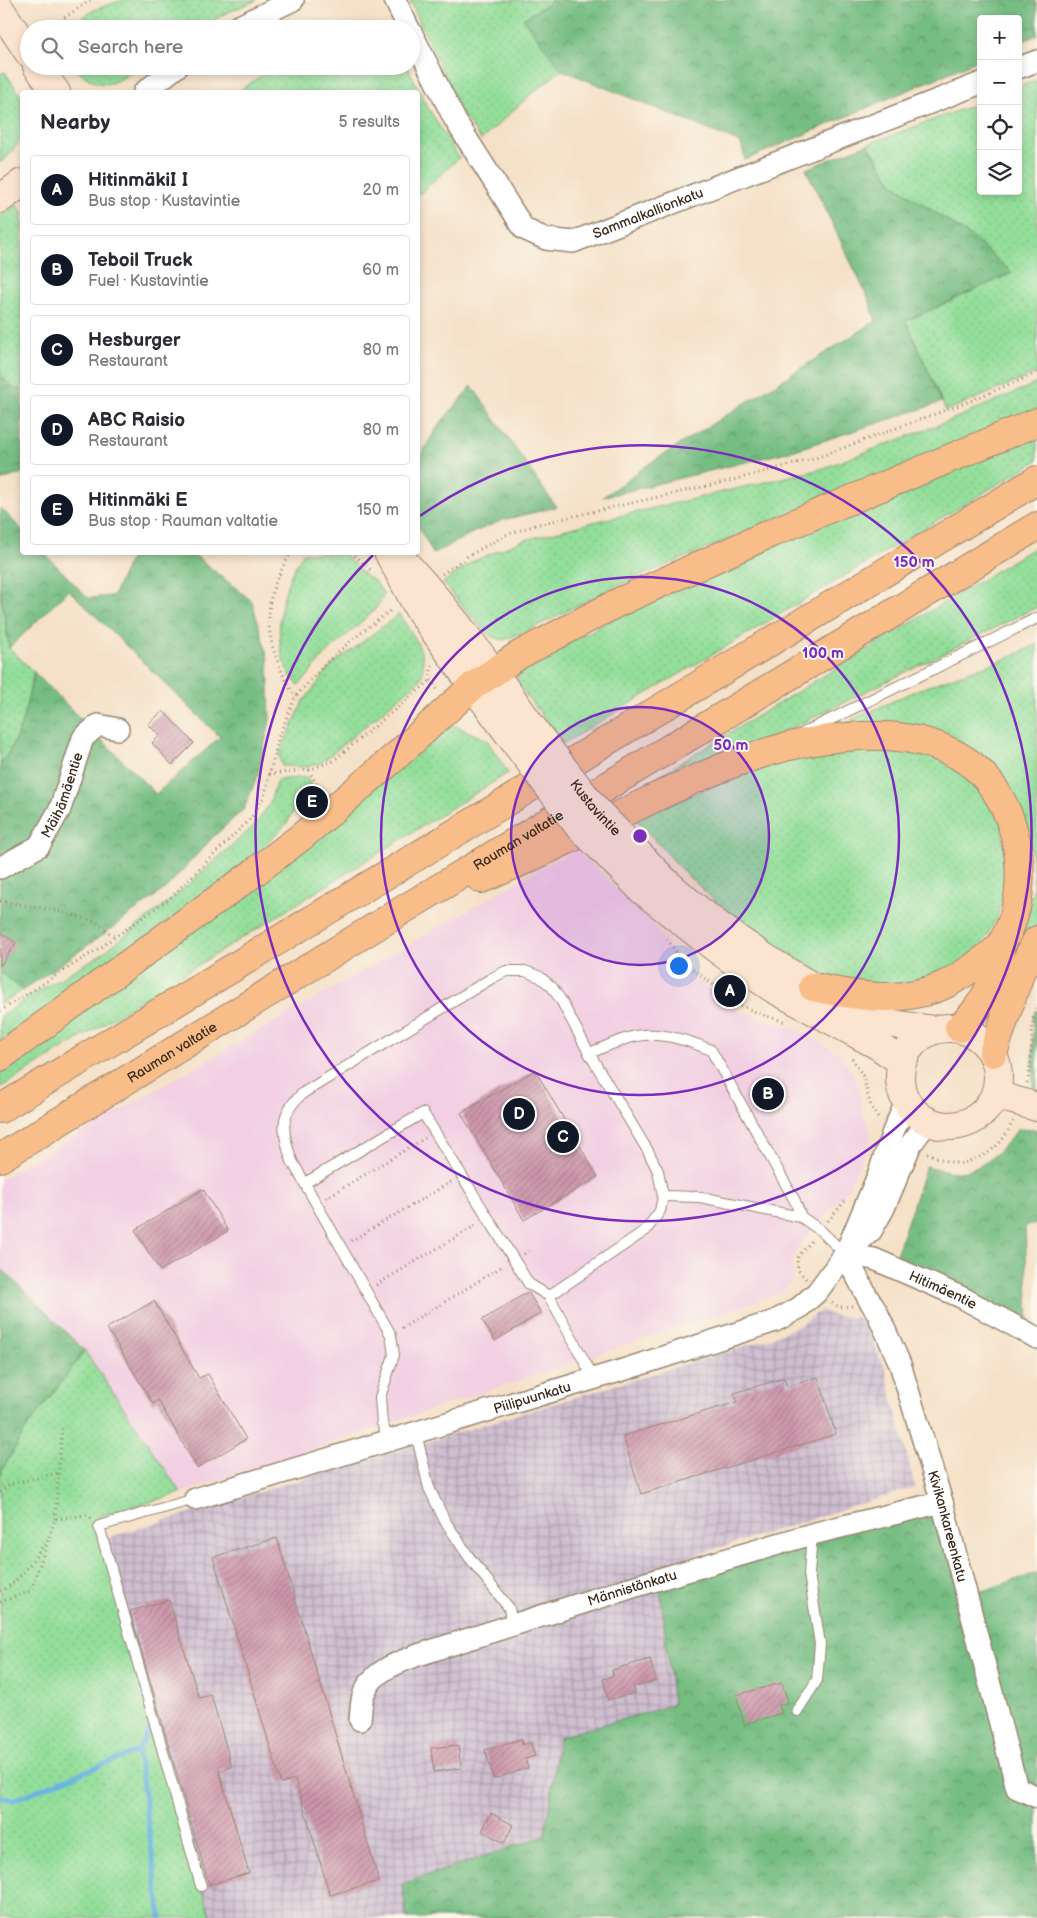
<!DOCTYPE html>
<html lang="en">
<head>
<meta charset="utf-8">
<style>
	body { margin:0; font-family:"Balsamiq Sans",sans-serif; background:#f2f2f3; color:#2b2b33 }
	.controls { position:absolute; right:15px; top:15px; display:grid; overflow:hidden; border-radius:5px; box-shadow:0 2px 8px #0003 }
	.controls button { width:45px; height:45px; display:grid; place-items:center; padding:0; border:0; border-bottom:1px solid #e1e1e2; background:#fff; color:#2b2b33; font:25px sans-serif }
	.you { position:absolute; left:678px; top:965px; width:18px; height:18px; margin:-12px; border:4px solid #fff; border-radius:50%; background:#1a73e8; box-shadow:0 0 0 8px #1a73e833 }
	.badge { display:grid; place-items:center; width:32px; height:32px; border-radius:50%; background:#111827; color:#fff; font-size:16px; font-weight:700 }
	.pin { position:absolute; translate:-50% -50%; border:2px solid #fff; box-shadow:0 1px 5px #0006 }
	.list { margin:0; padding:0; list-style:none }
	h2 { display:flex; justify-content:space-between; align-items:center; height:65px; margin:0; padding:0 20px; font-size:21px }
	h2 small { font-size:16px; font-weight:400; color:#7c7c81 }
	.list li { display:grid; grid-template-columns:32px 1fr auto; gap:15px; align-items:center; box-sizing:border-box; height:70px; margin:0 10px 10px; padding:0 10px; border:1px solid #e1e1e2; border-radius:5px }
	.list b { display:block; font-size:19px; white-space:nowrap }
	.list p { margin:0; font-size:16px; white-space:nowrap; color:#7c7c81 }
	.list em { font-size:16px; font-style:normal; color:#7c7c81 }
	.icon { flex:none; width:28px; height:28px; fill:none; stroke:currentColor; stroke-width:2; stroke-linecap:round; stroke-linejoin:round }
	.map { position:relative; flex:none; width:1037px; height:1918px; overflow:hidden }
	.search { position:absolute; background:#fff; box-shadow:0 2px 8px #0003; left:20px; top:20px; width:400px; height:55px; display:flex; align-items:center; gap:12px; box-sizing:border-box; padding:0 18px; border-radius:28px; color:#7c7c81; font-size:19px }
	.panel { position:absolute; background:#fff; box-shadow:0 2px 8px #0003; left:20px; top:90px; width:400px; height:465px; border-radius:5px }
	.map>svg:first-child { display:block }
	.built { fill:#f2cfe2 }
	.industrial { fill:url(#industrial-grid) }
	.grass { fill:url(#grass-dots); stroke:#67845c }
	.forest { fill:url(#forest-crowns); stroke:#587450 }
	.lines { fill:none; stroke-linecap:round; stroke-linejoin:round }
	.stream { stroke:#69b3e1; stroke-width:5 }
	.building { fill:url(#building-hatch) }
	.lane-casing { stroke:#988672; stroke-width:12 }
	.street-casing { stroke:#988672; stroke-width:24 }
	.secondary-casing { stroke:#988672; stroke-width:30 }
	.highway-casing { stroke:#988672; stroke-width:30 }
	.path { stroke:#988672; stroke-width:3; stroke-dasharray:1 4; stroke-linecap:butt }
	.lane { stroke:#fff; stroke-width:10 }
	.street { stroke:#fff; stroke-width:21 }
	.secondary { stroke:#fce5d0; stroke-width:28 }
	.highway { stroke:#f8bd89; stroke-width:28 }
	.secondary-bridge-casing { stroke:#988672; stroke-width:30; stroke-linecap:butt }
	.secondary-bridge { stroke:#fce5d0; stroke-width:28 }
	.ring { fill:none; stroke:#7b2cbf; stroke-width:2.5 }
	.labels { text-anchor:middle; stroke-width:4; stroke-linejoin:round; paint-order:stroke }
	.street-label { font-size:14px; fill:#3b2a1e; stroke:#fbf7ec }
	.centre { fill:#7b2cbf; stroke:#fbf7ec; stroke-width:2.5 }
	.ring-label { font-size:15px; text-anchor:middle; font-weight:bold; fill:#7b2cbf; stroke:#fbf7ec; stroke-width:4; stroke-linejoin:round; paint-order:stroke }
</style>
</head>
<body>
<div class="map">
<svg width="1037" height="1918" viewBox="0 0 1037 1918">
	<defs>
		<pattern id="industrial-grid" width="8" height="8" patternUnits="userSpaceOnUse" patternTransform="scale(1.25)"><rect width="8" height="8" fill="#cfbdd0"/><path d="M0 4h8M4 0v8" fill="none" stroke="#a99aa8"/></pattern>
		<pattern id="grass-dots" width="8" height="8" patternUnits="userSpaceOnUse" patternTransform="scale(1.25)"><rect width="8" height="8" fill="#93de9a"/><path d="M2 2h.1M6 6h.1" fill="none" stroke="#80bf84" stroke-width="1.8" stroke-linecap="round"/></pattern>
		<pattern id="forest-crowns" width="20" height="18" patternUnits="userSpaceOnUse" patternTransform="scale(1.25)"><rect width="20" height="18" fill="#76bd82"/><path d="M2 6a3 3 0 1 1 6 0M12 15a3 3 0 1 1 6 0" fill="none" stroke="#629a6a"/></pattern>
		<pattern id="building-hatch" width="6" height="6" patternUnits="userSpaceOnUse" patternTransform="scale(1.25)"><rect width="6" height="6" fill="#cd97ac"/><path d="M-1 1l2-2M0 6l6-6M5 7l2-2" fill="none" stroke="#a87b8b"/></pattern>
	</defs>
	<rect width="100%" height="100%" fill="#fbf7ec"/>
	<filter id="ink" filterUnits="userSpaceOnUse"><feTurbulence type="fractalNoise" baseFrequency=".02" numOctaves="2"/><feDisplacementMap in="SourceGraphic" scale="10" xChannelSelector="R" yChannelSelector="G"/><feConvolveMatrix kernelMatrix="1 2 1 2 8 2 1 2 1" color-interpolation-filters="sRGB"/></filter>
	<filter id="wash" filterUnits="userSpaceOnUse"><feTurbulence type="fractalNoise" baseFrequency=".0096" numOctaves="4" result="noise"/><feDisplacementMap in="SourceGraphic" scale="20" xChannelSelector="R" yChannelSelector="G"/><feGaussianBlur stdDeviation="1.12" result="paint"/><feColorMatrix in="noise" values="0 0 0 0 0 0 0 0 0 0 0 0 0 0 0 0 0 1.4 0 .05"/><feComposite in="paint" operator="in"/></filter>
	<g filter="url(#wash)">
		<rect width="100%" height="100%" fill="#f5e1c7"/>
		<!-- built -->
		<path class="built" d="M575,849L652,922L677,962L740,1011L800,1031L839,1053L852,1072L858,1087L862,1112L869,1126L871,1138L848,1189L800,1244L791,1262L793,1280L781,1293L181,1493L85,1351L0,1267V1180Z"/>
		<!-- industrial -->
		<path class="industrial" d="M821,1310L834,1316L862,1318L885,1368L915,1487L657,1567L673,1705L559,1737L546,1836L402,1884L407,1918H211L103,1539L769,1339L801,1325Z"/>
		<!-- grass -->
		<g class="grass">
			<path d="M122,0H257L224,14L200,29H64L94,10Z"/>
			<path d="M410,0H554L524,19L562,70L531,94L481,140L460,111Z"/>
			<path d="M71,66H142C109,87 103,92 71,66Z"/>
			<path d="M276,66H407L427,106L459,158L418,195V92H237Z"/>
			<path d="M5,72L22,98V138L8,156L0,163V74Z"/>
			<path d="M1037,80V373L946,411L906,321L1011,273L973,238L893,184L868,144L981,102V191H1018V87Z"/>
			<path d="M17,205L22,211V387L16,390L0,375V217Z"/>
			<path d="M1037,383V412L621,584L539,625L504,640L492,637L474,620L443,583L472,562L521,541L590,523L821,469L949,421Z"/>
			<path d="M1037,432V461L564,743L519,686L517,675L521,669L624,613L841,516Z"/>
			<path d="M1037,546V607L772,738L616,802Z"/>
			<path d="M304,553H343L363,574L376,582L383,593L382,599L375,609L321,659L306,678L298,685C267,654 279,584 304,553Z"/>
			<path d="M0,587L9,648L34,672C26,704 22,739 0,764Z"/>
			<path d="M399,614C412,635 431,655 420,680L321,763L303,767L282,766L279,755L303,702L331,666Z"/>
			<path d="M1037,644V924L1000,1000L996,997L1023,932L1030,905L1034,885L1033,864L1028,832L1019,806L977,757L830,730L917,690L1013,656Z"/>
			<path d="M447,722L487,740L508,773L0,1088V1072L55,1034Z"/>
			<path d="M856,746L935,754L973,778L1002,824L1006,868L1003,895L998,916L987,936L979,948L947,973L888,987L827,977L762,937L723,908L686,874L636,819L761,765Z"/>
			<path d="M307,777L313,793L295,808L287,823L250,862L0,1041V1017L29,997L103,953L172,899L255,825L269,805L277,780Z"/>
			<path d="M0,972L23,990L0,1004Z"/>
			<path d="M85,1351L181,1493L96,1517L211,1918H0V1474L27,1427Z"/>
		</g>
		<!-- forest -->
		<g class="forest">
			<path d="M554,0H1035L1037,7V35L1018,43V19H981V59L745,160L741,143L562,70L523,19Z"/>
			<path d="M868,144L893,184L973,238L1012,273L906,321L942,402L795,450L603,497L650,463L876,321L869,300L806,169Z"/>
			<path d="M0,375L16,390L22,387V473L0,481Z"/>
			<path d="M472,386L556,507L503,520L474,532L433,554L418,526V460L438,426Z"/>
			<path d="M0,507L22,530V552L44,553L88,598L113,596L133,553H192L252,601L268,659L270,720L258,774L244,809L213,837L166,888L104,934L23,990L0,972V764C22,739 26,704 34,672L156,794L220,737L69,590L9,648L0,587Z"/>
			<path d="M1037,1010V1088L1033,1087V1016Z"/>
			<path d="M1018,1129L1037,1130V1223L1025,1226L1029,1327L894,1261L926,1166C936,1168 950,1173 960,1172C987,1169 1002,1148 1018,1129Z"/>
			<path d="M0,1267L85,1351L27,1427L0,1474Z"/>
			<path d="M942,1502L967,1596L1037,1573V1918H407L402,1884L545,1836L559,1737L673,1705L659,1579Z"/>
		</g>
		<g class="lines">
			<!-- stream -->
			<g class="stream">
				<path d="M149,1730L138,1751L161,1918"/>
				<path d="M0,1796L13,1800L138,1751"/>
			</g>
		</g>
		<g id="blocks">
			<!-- building -->
			<g class="building">
				<path d="M163,711L194,743L172,765L152,743L160,736L148,724Z"/>
				<path d="M0,932L16,943L0,966Z"/>
				<path d="M535,1070L598,1177L524,1220L461,1113Z"/>
				<path d="M203,1189L228,1231L160,1271L135,1230Z"/>
				<path d="M528,1292L541,1313L495,1341L482,1320Z"/>
				<path d="M154,1301L199,1378L208,1374L246,1439L197,1468L158,1400L153,1404L107,1328Z"/>
				<path d="M818,1377L836,1434L641,1494L623,1436L737,1402L734,1393L784,1378L787,1387Z"/>
				<path d="M277,1538L379,1881L330,1895L295,1779L281,1783L213,1557Z"/>
				<path d="M169,1600L199,1698L211,1695L232,1767L219,1771L249,1873L209,1885L130,1611Z"/>
				<path d="M650,1659L656,1681L633,1687L635,1693L608,1700L603,1679L613,1676L612,1670Z"/>
				<path d="M782,1683L788,1702L779,1705L782,1713L744,1724L736,1695Z"/>
				<path d="M521,1739L523,1745L530,1742L535,1756L525,1759L528,1768L494,1779L485,1750Z"/>
				<path d="M458,1745L461,1768L434,1772L431,1748Z"/>
				<path d="M491,1813L513,1825L504,1843L482,1831Z"/>
			</g>
		</g>
	</g>
	<g filter="url(#ink)">
		<use href="#blocks" fill-opacity="0" stroke="#988672" stroke-width="1"/>
		<g class="lines">
			<defs>
				<g id="lane">
					<path d="M803,733L1037,618"/>
					<path d="M589,1053C604,1048 620,1039 636,1036C661,1031 688,1040 711,1050L795,1201L801,1217L820,1230L845,1254"/>
					<path d="M305,1183L423,1113L529,1284L549,1296L594,1379"/>
					<path d="M663,1196L700,1197L801,1217"/>
					<path d="M416,1433L429,1488L445,1521L469,1557L509,1608L512,1626"/>
					<path d="M389,1441L382,1423L380,1397L394,1355L391,1335L292,1161C282,1133 278,1114 303,1093L492,978L506,971H525L540,977L552,987L562,1002L589,1053L648,1151L658,1171L663,1196L660,1211L646,1230L549,1296"/>
					<path d="M195,1499L99,1526L201,1886"/>
					<path d="M797,1711L817,1680L820,1644L809,1574L812,1534"/>
				</g>
				<g id="street">
					<path d="M395,0L409,29"/>
					<path d="M233,29L293,0"/>
					<path id="s1" d="M411,32L455,120L524,229L546,239L573,242L981,83"/>
					<path d="M1018,68L1037,61"/>
					<path d="M144,92L178,66"/>
					<path id="s2" d="M0,868L39,846L60,809L83,738L98,725L118,729"/>
					<path id="s3" d="M906,1102L893,1132L879,1173L845,1254L868,1298L877,1312L900,1364L942,1502L1017,1788L1037,1797"/>
					<path id="s4" d="M845,1254L874,1259L961,1297L1037,1338"/>
					<path id="s5" d="M195,1499L626,1369L775,1321L799,1308L817,1292L845,1254L871,1231L884,1208L911,1144L928,1122"/>
					<path id="s6" d="M360,1720C361,1712 361,1700 364,1693C374,1670 397,1663 418,1655L636,1586L812,1534L942,1502"/>
				</g>
				<g id="secondary">
					<path d="M0,9L29,53"/>
					<path d="M37,66L56,92"/>
					<path d="M0,199L22,183"/>
					<path d="M388,552L418,608L473,686L517,745"/>
					<path d="M406,564C455,617 496,675 537,734"/>
					<path d="M665,881C711,923 759,956 813,987C827,996 841,1006 856,1013C880,1024 908,1026 934,1030"/>
					<path d="M642,890L714,947L744,969L774,989L877,1045L902,1062"/>
					<circle cx="949" cy="1077" r="49"/>
					<path d="M996,1095L1037,1107"/>
				</g>
				<g id="highway">
					<path d="M481,879C538,856 591,828 646,802C702,775 759,749 821,740C868,733 914,732 957,755C1019,788 1037,885 1002,943C996,953 958,978 946,984C938,988 928,991 919,993C884,1002 848,994 813,987"/>
					<path d="M959,1028C987,1003 994,981 1001,945"/>
					<path d="M993,1053L1021,971L1037,940"/>
					<path d="M0,1057L255,872L301,837L395,757L473,686L519,655L619,602L771,533L1037,422"/>
					<path d="M0,1109L1037,480"/>
					<path id="s7" d="M0,1158L401,911L1037,526"/>
				</g>
			</defs>
			<!-- lane casing -->
			<use href="#lane" class="lane-casing"/>
			<!-- street casing -->
			<use href="#street" class="street-casing"/>
			<!-- secondary casing -->
			<use href="#secondary" class="secondary-casing"/>
			<!-- highway casing -->
			<use href="#highway" class="highway-casing"/>
			<!-- path -->
			<g class="path">
				<path d="M48,29L90,0"/>
				<path d="M292,552C288,557 285,563 282,569C257,614 271,656 295,697"/>
				<path d="M351,552L371,570"/>
				<path d="M442,574L468,556L506,535L539,524L733,480L816,458L970,401L1037,373"/>
				<path d="M431,665V680L437,689"/>
				<path d="M309,770L320,791"/>
				<path d="M269,774L309,770L333,761L431,680"/>
				<path d="M0,901L54,910L95,921L115,937"/>
				<path d="M667,939L684,963L742,1006L763,1015L786,1022"/>
				<path d="M0,1011L98,949L170,898L251,818L264,797L279,736L295,697L327,662L353,639L393,609"/>
				<path d="M852,1058L863,1076L871,1107L879,1120"/>
				<path d="M1027,1083C1035,1057 1028,1029 1037,1005"/>
				<path d="M927,1153C937,1157 946,1162 957,1163C962,1164 967,1162 972,1160C993,1153 1004,1141 1013,1121"/>
				<path d="M326,1198L425,1138"/>
				<path d="M828,1221L845,1201"/>
				<path d="M351,1241L451,1182"/>
				<path d="M524,1254L532,1249"/>
				<path d="M806,1279L798,1270L797,1258L813,1239"/>
				<path d="M376,1285L478,1224"/>
				<path d="M832,1303L839,1307L852,1306"/>
				<path d="M402,1328L503,1266"/>
				<path d="M0,1492L10,1484L58,1473"/>
				<path d="M55,1519L62,1427"/>
				<path d="M0,1591C21,1582 34,1558 47,1540"/>
				<path d="M0,1602L31,1591L55,1519L87,1515L91,1518"/>
			</g>
			<!-- lane -->
			<use href="#lane" class="lane"/>
			<!-- street -->
			<use href="#street" class="street"/>
			<!-- secondary -->
			<use href="#secondary" class="secondary"/>
			<!-- highway -->
			<use href="#highway" class="highway"/>
			<defs>
				<g id="secondary-bridge">
					<path id="s8" d="M537,734L595,809L665,881"/>
					<path d="M517,745L577,824L642,890"/>
				</g>
			</defs>
			<!-- secondary-bridge casing -->
			<use href="#secondary-bridge" class="secondary-bridge-casing"/>
			<!-- secondary-bridge -->
			<use href="#secondary-bridge" class="secondary-bridge"/>
		</g>
	</g>
	<!-- distance rings -->
	<circle cx="640" cy="836" r="129" fill="#7b2cbf" fill-opacity=".12"/>
	<g class="ring">
		<circle cx="640" cy="836" r="129"/>
		<circle cx="640" cy="836" r="259"/>
		<path d="M420 516A388 388 0 1 1 373 555"/>
	</g>
	<g class="labels">
		<!-- street labels -->
		<g class="street-label">
			<text dy="5" stroke="none"><textPath href="#s1" startOffset="359">Sammalkallionkatu</textPath></text>
			<text dy="5" stroke="none"><textPath href="#s2" startOffset="101">Mäihämäentie</textPath></text>
			<text dy="5" stroke="none"><textPath href="#s8" startOffset="94">Kustavintie</textPath></text>
			<text dy="5" stroke="none"><textPath href="#s7" startOffset="608">Rauman valtatie</textPath></text>
			<text dy="5" stroke="none"><textPath href="#s7" startOffset="202">Rauman valtatie</textPath></text>
			<text dy="5" stroke="none"><textPath href="#s4" startOffset="105">Hitimäentie</textPath></text>
			<text dy="5" stroke="none"><textPath href="#s5" startOffset="352">Piilipuunkatu</textPath></text>
			<text dy="5" stroke="none"><textPath href="#s3" startOffset="456">Kivikankareenkatu</textPath></text>
			<text dy="5" stroke="none"><textPath href="#s6" startOffset="320">Männistönkatu</textPath></text>
		</g>
	</g>
	<circle cx="640" cy="836" r="8" class="centre"/>
	<g class="ring-label">
		<text x="914" y="567">150 m</text>
		<text x="823" y="658">100 m</text>
		<text x="731" y="750">50 m</text>
	</g>
</svg>
<div class="controls">
<button>+</button>
<button>−</button>
<button><svg class="icon" aria-label="locate" viewBox="0 0 24 24"><circle cx="12" cy="12" r="6"/><path d="M12 2v4M12 18v4M2 12h4M18 12h4"/></svg></button>
<button><svg class="icon" aria-label="layers" viewBox="0 0 24 24"><path d="M12 4l9 5-9 5-9-5zM3 14l9 5 9-5"/></svg></button>
</div>
<div class="you"></div>
<div class="pin badge" style="left:730px;top:991px">A</div>
<div class="pin badge" style="left:768px;top:1094px">B</div>
<div class="pin badge" style="left:563px;top:1137px">C</div>
<div class="pin badge" style="left:519px;top:1114px">D</div>
<div class="pin badge" style="left:312px;top:802px">E</div>
<div class="search"><svg class="icon" aria-label="search" viewBox="0 0 24 24"><circle cx="10" cy="10" r="6"/><path d="M15 15l6 6"/></svg>Search here</div>
<section class="panel">
<h2>Nearby<small>5 results</small></h2>
<ul class="list">
<li><span class="badge">A</span><div><b>HitinmäkiI I</b><p>Bus stop · Kustavintie</p></div><em>20 m</em></li>
<li><span class="badge">B</span><div><b>Teboil Truck</b><p>Fuel · Kustavintie</p></div><em>60 m</em></li>
<li><span class="badge">C</span><div><b>Hesburger</b><p>Restaurant</p></div><em>80 m</em></li>
<li><span class="badge">D</span><div><b>ABC Raisio</b><p>Restaurant</p></div><em>80 m</em></li>
<li><span class="badge">E</span><div><b>Hitinmäki E</b><p>Bus stop · Rauman valtatie</p></div><em>150 m</em></li>
</ul>
</section>
</div>
</body>
</html>
